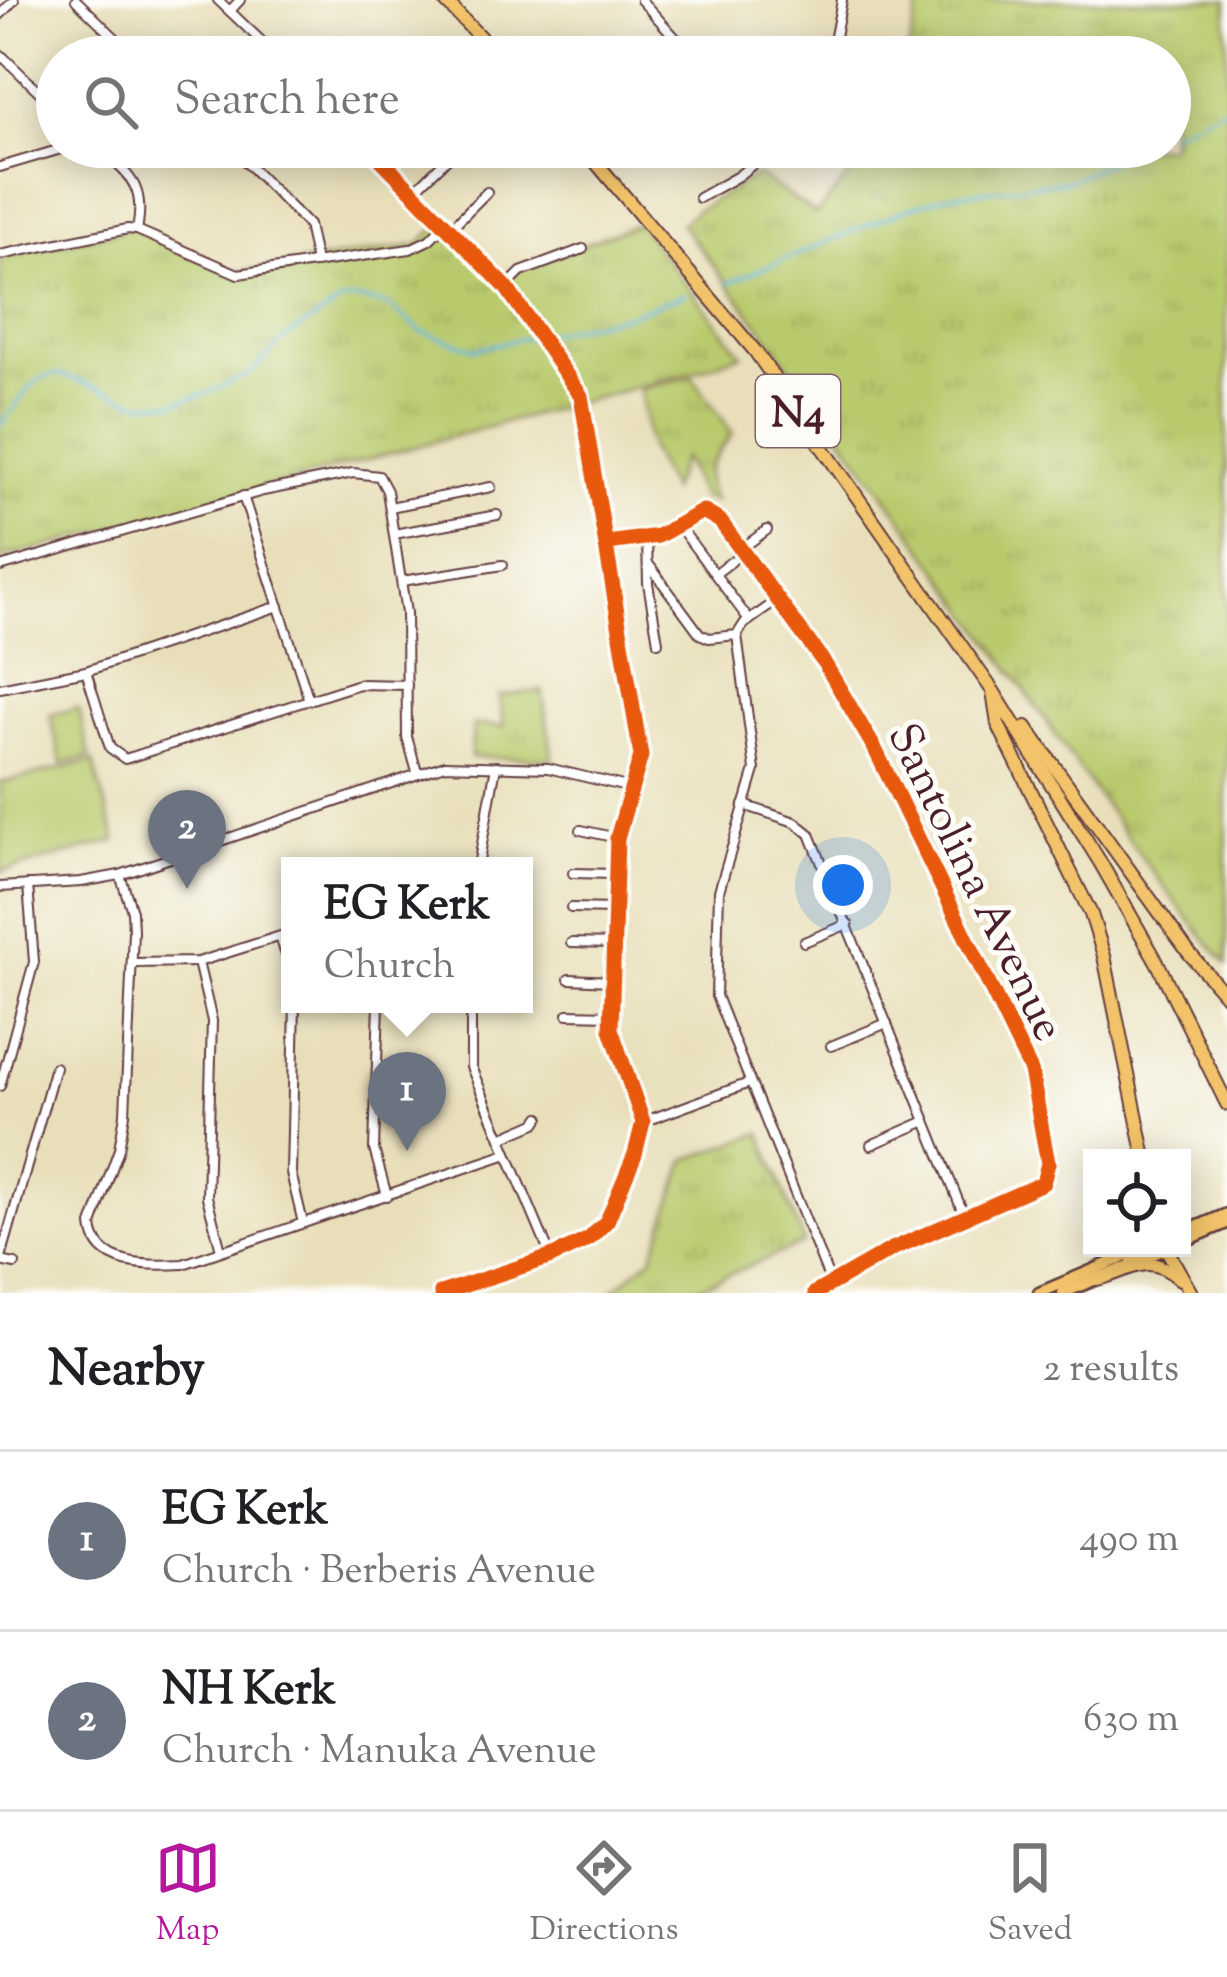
<!DOCTYPE html>
<html lang="en">
<head>
<meta charset="utf-8">
<style>
	body { margin:0; font-family:"Sorts Mill Goudy",serif; background:#f2f2f2; color:#202124 }
	.controls { position:absolute; right:36px; bottom:36px; display:grid; overflow:hidden; border-radius:0px; box-shadow:0 6px 30px #0003 }
	.controls button { width:108px; height:108px; display:grid; place-items:center; padding:0; border:0; border-bottom:3px solid #e0e0e0; background:#fff; color:#202124; font:60px sans-serif }
	.you { position:absolute; left:843px; top:885px; width:42px; height:42px; margin:-30px; border:9px solid #fff; border-radius:50%; background:#1a73e8; box-shadow:0 0 0 18px #1a73e833 }
	.badge { display:grid; place-items:center; width:78px; height:78px; border-radius:50%; background:#b5179e; color:#fff; font-size:39px; font-weight:700 }
	.pin { position:absolute; translate:-50% -99px; filter:drop-shadow(0 3px 6px #0008) }
	.pin::after { content:''; position:absolute; top:63px; width:42px; height:36px; background:inherit; clip-path:polygon(0 0,100% 0,50% 100%) }
	.popup { position:absolute; left:281px; top:857px; width:252px; height:156px; box-sizing:border-box; display:grid; place-content:center; border-radius:0px; background:#fff; filter:drop-shadow(0 3px 9px #0005); font-size:39px; white-space:nowrap; color:#757577 }
	.popup b { font-size:45px; color:#202124 }
	.popup::after { content:''; position:absolute; left:50%; top:100%; margin-left:-24px; border:24px solid transparent; border-top-color:#fff }
	.list { margin:0; padding:0; list-style:none }
	h2 { display:flex; justify-content:space-between; align-items:center; height:156px; margin:0; padding:0 48px; font-size:51px }
	h2 small { font-size:39px; font-weight:400; color:#757577 }
	.list li { display:grid; grid-template-columns:78px 1fr auto; gap:36px; align-items:center; box-sizing:border-box; height:180px; padding:0 48px; border-top:3px solid #e0e0e0 }
	.list b { display:block; font-size:45px; white-space:nowrap }
	.list p { margin:0; font-size:39px; white-space:nowrap; color:#757577 }
	.list em { font-size:39px; font-style:normal; color:#757577 }
	.icon { flex:none; width:66px; height:66px; fill:none; stroke:currentColor; stroke-width:2; stroke-linecap:round; stroke-linejoin:round }
	.map { position:relative; flex:none; width:1227px; height:1293px; overflow:hidden }
	.search { position:absolute; background:#fff; box-shadow:0 6px 30px #0003; left:36px; right:36px; top:36px; height:132px; display:flex; align-items:center; gap:30px; box-sizing:border-box; padding:0 42px; border-radius:66px; color:#757577; font-size:45px }
	.sheet { height:516px; background:#fff }
	nav { display:flex; justify-content:space-around; align-items:center; box-sizing:border-box; height:168px; border-top:3px solid #e0e0e0; background:#fff; font-size:33px; color:#757577 }
	nav a { display:grid; justify-items:center; gap:6px }
	nav .on { color:#b5179e }
	.map>svg:first-child { display:block }
	.grass { fill:url(#grass-tufts); stroke:#82744c; stroke-width:3 }
	.pitch { fill:#b9ca6d; stroke:#82744c; stroke-width:3 }
	.lines { fill:none; stroke-linecap:round; stroke-linejoin:round }
	.stream { stroke:#62b8df; stroke-width:3 }
	.minor-casing { stroke:#623c40; stroke-width:12 }
	.major-casing { stroke:#623c40; stroke-width:15 }
	.highway-casing { stroke:#623c40; stroke-width:16 }
	.minor { stroke:#fff; stroke-width:8 }
	.major { stroke:#f2c36a; stroke-width:10 }
	.highway { stroke:#f2c36a; stroke-width:12 }
	.cycleway-casing { stroke:#fdfcf7; stroke-width:22 }
	.cycleway { stroke:#e8590c; stroke-width:15 }
	.labels { text-anchor:middle; stroke-width:10; stroke-linejoin:round; paint-order:stroke }
	.shield { fill:#fdfcf7; stroke:#806168; stroke-width:3 }
	.shield-label { font-size:42px; font-weight:bold; fill:#4a1f2b }
	.street-label { font-size:45px; fill:#4a1f2b; stroke:#fdfcf7 }
</style>
</head>
<body>
<div class="map">
<svg width="1227" height="1293" viewBox="0 0 1227 1293">
	<defs>
		<pattern id="grass-tufts" width="24" height="20" patternUnits="userSpaceOnUse" patternTransform="scale(3)"><rect width="24" height="20" fill="#b9ca6d"/><path d="M3 7l-1-3M5 7V3M7 7l1-3M15 17l-1-3M17 17v-4M19 17l1-3" fill="none" stroke="#a1ad5f"/></pattern>
	</defs>
	<rect width="100%" height="100%" fill="#fdfcf7"/>
	<filter id="ink" filterUnits="userSpaceOnUse"><feTurbulence type="fractalNoise" baseFrequency=".00833" numOctaves="2"/><feDisplacementMap in="SourceGraphic" scale="24" xChannelSelector="R" yChannelSelector="G"/><feConvolveMatrix kernelMatrix="1 2 1 2 8 2 1 2 1" color-interpolation-filters="sRGB"/></filter>
	<filter id="wash" filterUnits="userSpaceOnUse"><feTurbulence type="fractalNoise" baseFrequency=".004" numOctaves="4" result="noise"/><feDisplacementMap in="SourceGraphic" scale="48" xChannelSelector="R" yChannelSelector="G"/><feGaussianBlur stdDeviation="2.7" result="paint"/><feColorMatrix in="noise" values="0 0 0 0 0 0 0 0 0 0 0 0 0 0 0 0 0 1.4 0 .05"/><feComposite in="paint" operator="in"/></filter>
	<g filter="url(#wash)">
		<rect width="100%" height="100%" fill="#e8dfba"/>
		<!-- grass -->
		<g class="grass">
			<path d="M920,0H1227V964C1137,861 1065,745 985,634C886,495 787,358 681,224L694,212L757,175L816,214L874,147H1170V57H907Z"/>
			<path d="M446,218L502,276L638,223L742,354L692,372L0,559V257L135,227L233,273L418,245Z"/>
			<path d="M692,376L733,434C715,456 697,473 715,501L702,498L683,458L670,490L650,450L640,389Z"/>
			<path d="M542,691L553,759L471,757L473,725L504,726L499,696Z"/>
			<path d="M761,1133L804,1243L685,1293H611L653,1256L686,1160Z"/>
		</g>
		<!-- pitch -->
		<g class="pitch">
			<path d="M78,708L90,757L62,764L50,715Z"/>
			<path d="M93,761L116,841L1,872L0,783Z"/>
		</g>
		<g class="lines">
			<!-- stream -->
			<g class="stream">
				<path d="M1170,133L1227,106"/>
				<path d="M728,283L909,208L950,195L1068,181L1142,147"/>
				<path d="M0,426L29,388L43,377L59,374L137,402L175,403L208,393L250,374L285,338L343,301L359,299L388,305L421,331L475,349L628,315L686,294"/>
			</g>
		</g>
	</g>
	<g filter="url(#ink)">
		<g class="lines">
			<defs>
				<g id="minor">
					<path d="M76,0L135,57"/>
					<path d="M218,0L278,57"/>
					<path d="M641,0L693,57"/>
					<path d="M230,11L240,0"/>
					<path d="M0,15L14,0"/>
					<path d="M0,54L57,109"/>
					<path d="M831,57L842,0"/>
					<path d="M98,147C129,176 146,184 137,230"/>
					<path d="M231,147L308,225L316,263"/>
					<path d="M369,147L506,287L581,396L641,756L617,838L611,1029L643,1122L635,1154L607,1221L589,1239L551,1257L441,1293"/>
					<path d="M0,167L68,147"/>
					<path d="M413,192L450,156"/>
					<path d="M699,198L738,176L775,147"/>
					<path d="M450,229L487,192"/>
					<path d="M0,255L128,229L137,230L238,274L410,249L429,240L445,224"/>
					<path d="M506,287L521,272L583,249"/>
					<path d="M243,496L309,700"/>
					<path d="M390,507L491,487"/>
					<path d="M679,526L749,620"/>
					<path d="M394,534L497,515"/>
					<path d="M647,538L648,583L658,642"/>
					<path d="M608,543L658,536L703,511L720,521L825,664L875,749L1031,1071L1048,1163L1043,1183L892,1249L815,1293"/>
					<path d="M741,549L767,530"/>
					<path d="M650,566L700,634L709,638L737,635"/>
					<path d="M0,567L263,491L353,473L379,476L387,491L406,613L407,737L417,772"/>
					<path d="M715,574L732,561"/>
					<path d="M402,581L503,565"/>
					<path d="M778,600L744,624L737,635L755,770L719,891L716,996L832,1286"/>
					<path d="M86,671L110,748L125,759L359,684L407,685"/>
					<path d="M0,688L86,671L279,606"/>
					<path d="M744,805L795,822L810,834L964,1215"/>
					<path d="M581,830L617,838"/>
					<path d="M478,866L496,766"/>
					<path d="M573,873L615,874"/>
					<path d="M120,875L132,911L133,931L125,1114L119,1149L92,1225C95,1268 150,1266 183,1264L507,1154"/>
					<path d="M0,887L81,882L120,875L445,765L548,768L631,788"/>
					<path d="M571,908L614,909"/>
					<path d="M280,937L290,967"/>
					<path d="M804,942L848,924"/>
					<path d="M571,943L613,944"/>
					<path d="M198,962L212,1021L207,1197L221,1250"/>
					<path d="M132,963L198,962L290,933"/>
					<path d="M569,979L612,981"/>
					<path d="M295,1004L291,1173L303,1223"/>
					<path d="M379,1004L374,1149L387,1196"/>
					<path d="M471,1004V1067L551,1257"/>
					<path d="M568,1014L611,1015"/>
					<path d="M831,1046L887,1023"/>
					<path d="M0,1086L34,962L28,885"/>
					<path d="M375,1116L402,1117"/>
					<path d="M643,1122L749,1083"/>
					<path d="M501,1138L536,1123L540,1117"/>
					<path d="M871,1145L926,1121"/>
					<path d="M0,1261L55,1067"/>
					<path d="M0,1261L15,1264"/>
				</g>
				<g id="major">
					<path d="M1182,1233L1227,1214"/>
					<path d="M1182,1242L1227,1223"/>
					<path d="M1132,1263L1168,1248"/>
					<path d="M1039,1293L1145,1248"/>
					<path d="M1063,1293L1104,1276"/>
				</g>
				<g id="highway">
					<path d="M444,0L499,57"/>
					<path d="M583,147L755,351L993,691L1100,862L1157,962L1227,1104"/>
					<path d="M993,692L998,724L1091,914L1104,956L1145,1158"/>
					<path d="M1026,727L1189,953L1227,997"/>
					<path d="M1166,1248L1191,1293"/>
					<path d="M1118,1259L1136,1248"/>
					<path d="M1097,1279C1134,1270 1146,1250 1180,1279"/>
				</g>
			</defs>
			<!-- minor casing -->
			<use href="#minor" class="minor-casing"/>
			<!-- major casing -->
			<use href="#major" class="major-casing"/>
			<!-- highway casing -->
			<use href="#highway" class="highway-casing"/>
			<!-- minor -->
			<use href="#minor" class="minor"/>
			<!-- major -->
			<use href="#major" class="major"/>
			<!-- highway -->
			<use href="#highway" class="highway"/>
			<defs>
				<g id="cycleway">
					<path d="M369,147L506,287L581,396L641,756L617,838L611,1029L643,1122L635,1154L607,1221L589,1239L551,1257L441,1293"/>
					<path d="M608,543L658,536L703,511L720,521L825,664L875,749L1031,1071L1048,1163L1043,1183L892,1249L815,1293"/>
				</g>
			</defs>
			<!-- cycleway casing -->
			<use href="#cycleway" class="cycleway-casing"/>
			<!-- cycleway -->
			<use href="#cycleway" class="cycleway"/>
		</g>
	</g>
	<g class="labels">
		<!-- shield labels -->
		<rect class="shield" x="756" y="375" width="84" height="72" rx="9"/>
		<g class="shield-label">
			<text x="798" y="426">N4</text>
		</g>
		<!-- street labels -->
		<g class="street-label">
			<text transform="translate(978 881) rotate(64)" y="16">Santolina Avenue</text>
		</g>
	</g>
</svg>
<div class="controls">
<button><svg class="icon" aria-label="locate" viewBox="0 0 24 24"><circle cx="12" cy="12" r="6"/><path d="M12 2v4M12 18v4M2 12h4M18 12h4"/></svg></button>
</div>
<div class="you"></div>
<div class="pin badge" style="left:407px;top:1151px;background:#6b7280">1</div>
<div class="popup"><b>EG Kerk</b>Church</div>
<div class="pin badge" style="left:187px;top:889px;background:#6b7280">2</div>
<div class="search"><svg class="icon" aria-label="search" viewBox="0 0 24 24"><circle cx="10" cy="10" r="6"/><path d="M15 15l6 6"/></svg>Search here</div>
</div>
<section class="sheet">
<h2>Nearby<small>2 results</small></h2>
<ul class="list">
<li><span class="badge" style="background:#6b7280">1</span><div><b>EG Kerk</b><p>Church · Berberis Avenue</p></div><em>490 m</em></li>
<li><span class="badge" style="background:#6b7280">2</span><div><b>NH Kerk</b><p>Church · Manuka Avenue</p></div><em>630 m</em></li>
</ul>
</section>
<nav>
<a class="on"><svg class="icon" aria-label="map" viewBox="0 0 24 24"><path d="M3 6l6-2 6 2 6-2v14l-6 2-6-2-6 2zM9 4v14M15 6v14"/></svg>Map</a>
<a><svg class="icon" aria-label="directions" viewBox="0 0 24 24"><path d="M12 3l9 9-9 9-9-9zM9 14v-3h6M13 9l2 2-2 2"/></svg>Directions</a>
<a><svg class="icon" aria-label="saved" viewBox="0 0 24 24"><path d="M7 4h10v16l-5-4-5 4z"/></svg>Saved</a>
</nav>
</body>
</html>
